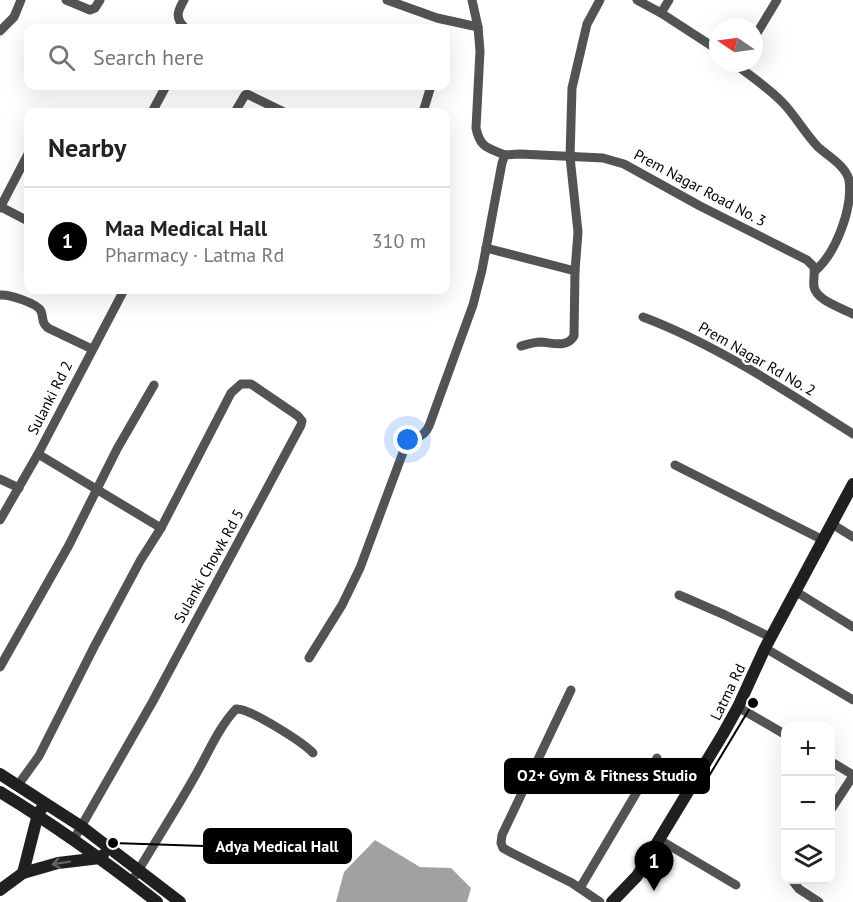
<!DOCTYPE html>
<html lang="en">
<head>
<meta charset="utf-8">
<style>
	body { margin:0; font-family:"PT Sans",sans-serif; background:#f6f6f6; color:#222 }
	.controls { position:absolute; right:18px; bottom:18px; display:grid; overflow:hidden; border-radius:12px; box-shadow:0 6px 24px #0002 }
	.controls button { width:54px; height:54px; display:grid; place-items:center; padding:0; border:0; border-bottom:2px solid #e0e0e0; background:#fff; color:#222; font:30px sans-serif }
	.compass { position:absolute; left:709px; top:18px; width:54px; height:54px; border-radius:50%; background:#fff; box-shadow:0 6px 24px #0002; rotate:283deg }
	.you { position:absolute; left:408px; top:440px; width:21px; height:21px; margin:-15px; border:4px solid #fff; border-radius:50%; background:#1a73e8; box-shadow:0 0 0 9px #1a73e833 }
	.badge { display:grid; place-items:center; width:39px; height:39px; border-radius:50%; background:#000; color:#fff; font-size:20px; font-weight:700 }
	.pin { position:absolute; translate:-50% -50px; filter:drop-shadow(0 2px 3px #0008) }
	.pin::after { content:''; position:absolute; top:32px; width:21px; height:18px; background:inherit; clip-path:polygon(0 0,100% 0,50% 100%) }
	.list { margin:0; padding:0; list-style:none }
	h2 { display:flex; justify-content:space-between; align-items:center; height:78px; margin:0; padding:0 24px; font-size:26px }
	h2 small { font-size:20px; font-weight:400; color:#767676 }
	.list li { display:grid; grid-template-columns:39px 1fr auto; gap:18px; align-items:center; box-sizing:border-box; height:108px; padding:0 24px; border-top:2px solid #e0e0e0 }
	.list b { display:block; font-size:22px; white-space:nowrap }
	.list p { margin:0; font-size:20px; white-space:nowrap; color:#767676 }
	.list em { font-size:20px; font-style:normal; color:#767676 }
	.icon { flex:none; width:33px; height:33px; fill:none; stroke:currentColor; stroke-width:2; stroke-linecap:round; stroke-linejoin:round }
	.map { position:relative; flex:none; width:853px; height:902px; overflow:hidden }
	.search { position:absolute; background:#fff; box-shadow:0 6px 24px #0002; left:24px; top:24px; width:426px; height:66px; display:flex; align-items:center; gap:15px; box-sizing:border-box; padding:0 21px; border-radius:12px; color:#767676; font-size:22px }
	.panel { position:absolute; background:#fff; box-shadow:0 6px 24px #0002; left:24px; top:108px; width:426px; height:186px; border-radius:12px }
	.map>svg:first-child { display:block }
	.water { fill:#a1a1a1 }
	.lines { fill:none; stroke-linecap:round; stroke-linejoin:round }
	.street { stroke:#535353; stroke-width:9 }
	.secondary { stroke:#202020; stroke-width:12 }
	.oneway { stroke:#636363 }
	.labels { text-anchor:middle; stroke-width:4.5; stroke-linejoin:round; paint-order:stroke }
	.street-label { font-size:15px; fill:#000; stroke:#fff }
	.leader { fill:none; stroke:#000; stroke-width:2 }
	.callout-dot { fill:#000; stroke:#fff; stroke-width:2 }
	.callout { fill:#000; stroke:#000; stroke-width:2 }
	.callout-label { font-size:16px; text-anchor:middle; font-weight:bold; fill:#fff }
</style>
</head>
<body>
<div class="map">
<svg width="853" height="902" viewBox="0 0 853 902">
	<rect width="100%" height="100%" fill="#fff"/>
	<!-- water -->
	<path class="water" d="M375,840L420,867L451,868L471,888L467,902H336L344,872Z"/>
	<g class="lines">
		<!-- street -->
		<g class="street">
			<path d="M66,0L90,10L95,8L100,0"/>
			<path d="M184,0C177,12 175,18 185,28"/>
			<path d="M387,0L437,18L478,27L480,51L476,128C480,148 488,148 505,155"/>
			<path d="M472,0L478,27"/>
			<path d="M637,0L661,13L718,50"/>
			<path d="M661,13L669,0"/>
			<path d="M0,31L14,17L21,0"/>
			<path d="M754,38L777,0"/>
			<path d="M734,63C750,76 769,88 784,104C796,117 805,133 818,147C828,156 846,166 849,180C853,208 836,253 815,271"/>
			<path d="M152,112L166,86"/>
			<path d="M235,112L245,95L247,94L284,112"/>
			<path d="M423,112L431,86"/>
			<path d="M1,207L28,221"/>
			<path d="M0,208L28,154"/>
			<path d="M486,248L575,271"/>
			<path d="M0,295C8,294 37,303 41,311C44,319 41,322 48,328L92,349"/>
			<path d="M643,317C715,344 788,392 853,434"/>
			<path d="M521,346C528,344 534,342 541,342C553,343 567,348 574,336L575,271L578,232L570,157L572,88L587,24L600,0"/>
			<path d="M38,454L161,528"/>
			<path d="M675,465L823,540"/>
			<path d="M0,479L19,488"/>
			<path d="M0,520L38,454L124,290"/>
			<path d="M832,524L853,537"/>
			<path d="M795,591L853,627"/>
			<path d="M679,595L725,615L770,637"/>
			<path d="M765,648L853,700"/>
			<path d="M309,658L342,605L360,568L405,447C413,437 424,438 429,426L473,305L482,270L502,163L505,155L520,154L603,158L624,164L700,206L807,260L814,267C815,274 813,280 814,287C817,301 842,308 853,314"/>
			<path d="M0,667L69,545L117,449L154,385"/>
			<path d="M571,690L502,835L501,843L503,848L512,853L572,883L600,902"/>
			<path d="M738,707L786,735"/>
			<path d="M830,761L853,775"/>
			<path d="M18,785L39,756L95,645L140,561L161,528L231,393L241,384H251L298,416L302,421L301,425L153,701L74,839"/>
			<path d="M830,811L853,776"/>
			<path d="M660,840L736,885"/>
			<path d="M135,876C155,842 176,810 195,776C208,754 218,728 236,709C248,707 304,743 313,753"/>
			<path d="M792,880L799,889L819,902"/>
			<path d="M580,888L657,758"/>
		</g>
		<!-- secondary -->
		<g class="secondary">
			<path d="M0,774L82,827L180,902"/>
			<path d="M0,792C56,826 106,862 157,902"/>
			<path d="M23,873L38,814L42,808"/>
			<path d="M0,890L23,873L58,863L100,858L103,855"/>
			<path d="M612,902L637,876L723,734L738,707L765,648L853,484"/>
		</g>
	</g>
	<!-- one-way arrows -->
	<defs><path id="oneway-shaft" d="M-6 0H5M1.5-3L5.5 0L1.5 3" fill="none" stroke-width="1.6" stroke-linecap="round" stroke-linejoin="round" transform="scale(1.5)"/></defs>
	<use class="oneway" href="#oneway-shaft" transform="translate(61 863) rotate(171)"/>
	<g class="labels">
		<!-- street labels -->
		<g class="street-label">
			<text transform="translate(700 188) rotate(28)" y="5">Prem Nagar Road No. 3</text>
			<text transform="translate(757 359) rotate(30)" y="5">Prem Nagar Rd No. 2</text>
			<text transform="translate(50 398) rotate(-63)" y="5">Sulanki Rd 2</text>
			<text transform="translate(209 566) rotate(-61)" y="5">Sulanki Chowk Rd 5</text>
			<text transform="translate(728 692) rotate(-64)" y="5">Latma Rd</text>
		</g>
	</g>
	<!-- callouts -->
	<path class="leader" d="M753 703L709 776M113 843L204 846"/>
	<g class="callout-dot">
		<circle cx="753" cy="703" r="6"/>
		<circle cx="113" cy="843" r="6"/>
	</g>
	<g class="callout">
		<rect x="505" y="759" width="204" height="34" rx="6"/>
		<rect x="204" y="829" width="147" height="34" rx="6"/>
	</g>
	<g class="callout-label">
		<text x="607" y="781">O2+ Gym &amp; Fitness Studio</text>
		<text x="277" y="852">Adya Medical Hall</text>
	</g>
</svg>
<div class="controls">
<button>+</button>
<button>−</button>
<button><svg class="icon" aria-label="layers" viewBox="0 0 24 24"><path d="M12 4l9 5-9 5-9-5zM3 14l9 5 9-5"/></svg></button>
</div>
<svg class="compass" viewBox="-18 -18 36 36"><path d="M0-13l5 13h-10z" fill="#e53935"/><path d="M0 13l5-13h-10z" fill="#767676"/></svg>
<div class="you"></div>
<div class="pin badge" style="left:654px;top:891px">1</div>
<div class="search"><svg class="icon" aria-label="search" viewBox="0 0 24 24"><circle cx="10" cy="10" r="6"/><path d="M15 15l6 6"/></svg>Search here</div>
<section class="panel">
<h2>Nearby<small></small></h2>
<ul class="list">
<li><span class="badge">1</span><div><b>Maa Medical Hall</b><p>Pharmacy · Latma Rd</p></div><em>310 m</em></li>
</ul>
</section>
</div>
</body>
</html>
